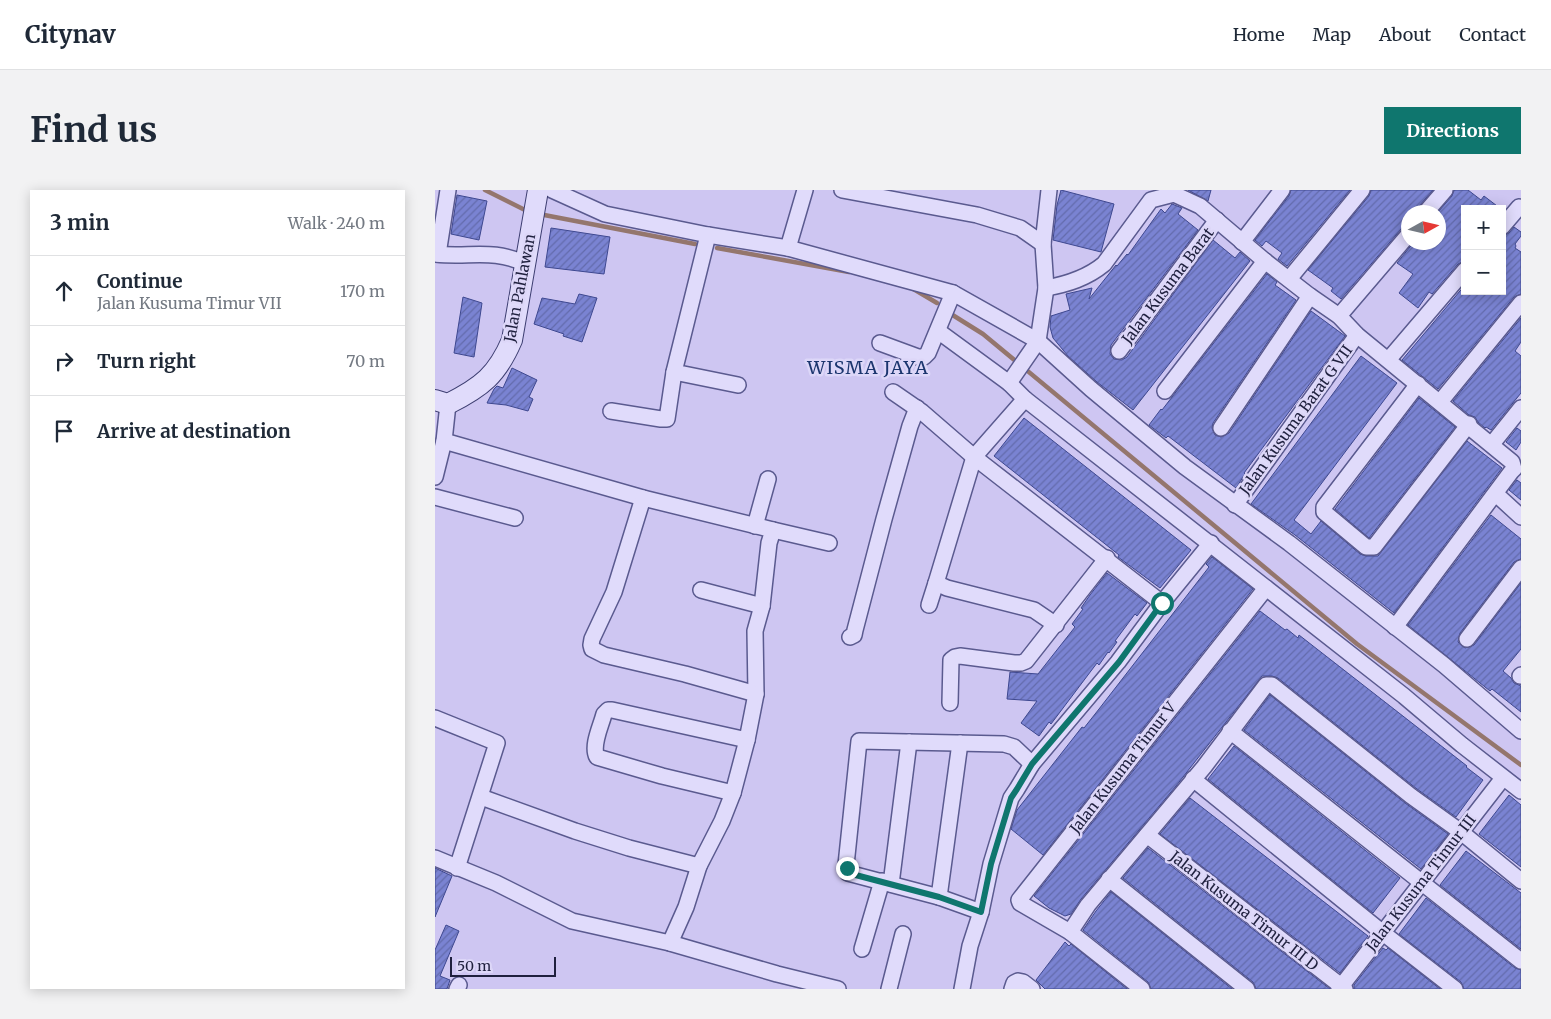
<!DOCTYPE html>
<html lang="en">
<head>
<meta charset="utf-8">
<style>
	body { margin:0; font-family:Merriweather,serif; background:#f2f2f3; color:#1f2937 }
	.controls { position:absolute; right:15px; top:15px; display:grid; overflow:hidden; border-radius:0px; box-shadow:0 2px 12px #0003 }
	.controls button { width:45px; height:45px; display:grid; place-items:center; padding:0; border:0; border-bottom:1px solid #e0e1e3; background:#fff; color:#1f2937; font:25px sans-serif }
	.compass { position:absolute; left:966px; top:15px; width:45px; height:45px; border-radius:50%; background:#fff; box-shadow:0 2px 12px #0003; rotate:82deg }
	.scale { position:absolute; left:15px; bottom:12px; width:106px; box-sizing:border-box; padding-left:5px; border:2px solid #1f203e; border-top:0; font-size:14px; line-height:18px; white-space:nowrap; color:#1f203e; -webkit-text-stroke:4px #ddd7f8; paint-order:stroke }
	.stop { position:absolute; width:15px; height:15px; margin:-11px; border:4px solid #0f766e; border-radius:50%; background:#fff }
	.stop.end { background:#0f766e; border-color:#fff; box-shadow:0 1px 5px #0008 }
	.list { margin:0; padding:0; list-style:none }
	h2 { display:flex; justify-content:space-between; align-items:center; height:65px; margin:0; padding:0 20px; font-size:21px }
	h2 small { font-size:16px; font-weight:400; color:#747a83 }
	.list li { display:grid; grid-template-columns:32px 1fr auto; gap:15px; align-items:center; box-sizing:border-box; height:70px; padding:0 20px; border-top:1px solid #e0e1e3 }
	.list b { display:block; font-size:19px; white-space:nowrap }
	.list p { margin:0; font-size:16px; white-space:nowrap; color:#747a83 }
	.list em { font-size:16px; font-style:normal; color:#747a83 }
	.icon { flex:none; width:28px; height:28px; fill:none; stroke:currentColor; stroke-width:2; stroke-linecap:round; stroke-linejoin:round }
	.map { position:relative; flex:none; width:1086px; height:799px; overflow:hidden; border-radius:0px }
	header { display:flex; align-items:center; gap:30px; box-sizing:border-box; height:70px; padding:0 25px; background:#fff; border-bottom:1px solid #e0e1e3 }
	header strong { font-size:24px }
	nav { display:flex; gap:28px; margin-inline-start:auto; font-size:18px }
	.intro { display:flex; align-items:center; justify-content:space-between; box-sizing:border-box; height:120px; padding:0 30px }
	h1 { margin:0; font-size:35px }
	.button { padding:12px 22px; border-radius:0px; background:#0f766e; color:#fff; font-size:18px; font-weight:700 }
	main { display:flex; gap:30px; padding:0 30px }
	aside { flex:1; background:#fff; border-radius:0px; box-shadow:0 2px 12px #0003 }
	.map>svg:first-child { display:block }
	.lines { fill:none; stroke-linecap:round; stroke-linejoin:round }
	.stream { stroke:#94766d; stroke-width:4.5 }
	.building { fill:url(#building-hatch); stroke:#3e4890 }
	.street-casing { stroke:#5a5a8f; stroke-width:18 }
	.secondary-casing { stroke:#3d3e71; stroke-width:22 }
	.street { stroke:#e0dbfb; stroke-width:15 }
	.secondary { stroke:#e0dbfb; stroke-width:20 }
	.route { stroke:#0f766e; stroke-width:6 }
	.labels { text-anchor:middle; stroke-width:5; stroke-linejoin:round; paint-order:stroke }
	.street-label { font-size:15px; fill:#1f203e; stroke:#ddd7f8 }
	.quarter-label { font-size:18px; letter-spacing:1px; fill:#1b356e; stroke:#ddd7f8 }
</style>
</head>
<body>
<header>
<strong>Citynav</strong>
<nav><a>Home</a><a>Map</a><a>About</a><a>Contact</a></nav>
</header>
<div class="intro"><h1>Find us</h1><a class="button">Directions</a></div>
<main>
<aside>
<h2>3 min<small>Walk · 240 m</small></h2>
<ul class="list">
<li><svg class="icon" aria-label="ahead" viewBox="0 0 24 24"><path d="M12 20V5M6 11l6-6 6 6"/></svg><div><b>Continue</b><p>Jalan Kusuma Timur VII</p></div><em>170 m</em></li>
<li><svg class="icon" aria-label="right" viewBox="0 0 24 24"><path d="M7 20v-9h11M14 6l5 5-5 5"/></svg><div><b>Turn right</b></div><em>70 m</em></li>
<li><svg class="icon" aria-label="arrive" viewBox="0 0 24 24"><path d="M6 21V4h12l-3 4 3 4H6"/></svg><div><b>Arrive at destination</b></div></li>
</ul>
</aside>
<div class="map">
<svg width="1086" height="799" viewBox="0 0 1086 799">
	<defs>
		<pattern id="building-hatch" width="6" height="6" patternUnits="userSpaceOnUse" patternTransform="scale(1.25)"><rect width="6" height="6" fill="#7a83d2"/><path d="M-1 1l2-2M0 6l6-6M5 7l2-2" fill="none" stroke="#636bac"/></pattern>
	</defs>
	<rect width="100%" height="100%" fill="#cec6f2"/>
	<g class="lines">
		<!-- stream -->
		<g class="stream">
			<path d="M50,0L94,22"/>
			<path d="M104,24L260,54"/>
			<path d="M282,58L414,82"/>
			<path d="M475,97L502,113"/>
			<path d="M516,124L548,144L922,454L1086,575"/>
		</g>
	</g>
	<!-- building -->
	<g class="building">
		<path d="M626,0L679,14L666,62L618,50L622,15Z"/>
		<path d="M753,0H776L773,11Z"/>
		<path d="M856,0H915L852,76L843,69L847,63L831,51L827,56L820,50L854,6Z"/>
		<path d="M936,0H998L984,16L982,22H974V35L967,38L906,109L896,101L898,98L873,80L934,6Z"/>
		<path d="M1019,0H1033L1046,10L1049,6L1066,19H1030V71L1023,74L997,104L994,102L983,118L964,103L978,84L962,73L979,52H1004L1003,22L1017,6Z"/>
		<path d="M22,5L52,11L44,50L16,44Z"/>
		<path d="M737,14L747,18L743,24L763,40L676,155L675,164L679,169L687,170L692,167L778,50L800,68L805,62L815,71L698,220L662,192L633,166L618,148L615,137L616,126L635,120L631,104L657,98L654,109L681,75L682,76L692,64L693,65L726,19L730,23Z"/>
		<path d="M1079,37L1086,42V46L1080,54L1081,56L1080,58L1086,62V104L1079,107L1003,199L967,170L1030,95V101H1067V46L1074,43Z"/>
		<path d="M116,38L175,47L169,84L110,77Z"/>
		<path d="M832,84L842,92L840,95L861,110L778,233L777,238L780,245L786,247L794,243L876,121L910,146L809,283L810,284L801,298L733,246L731,248L714,235L726,219L727,220Z"/>
		<path d="M144,104L162,108L147,152L128,146L129,144L99,134L107,108L140,114Z"/>
		<path d="M28,107L47,113L39,167L19,163Z"/>
		<path d="M1086,128V152L1080,161L1086,166V203L1056,240L1051,237L1050,238L1043,232L1040,227L1034,225L1018,211Z"/>
		<path d="M926,166L962,193L859,330L876,344L886,331L925,364L931,366H943L1032,251L1067,278L959,423L860,345L816,314Z"/>
		<path d="M77,178L102,190L94,207L98,209L93,221L71,215L52,213L59,199L62,196L68,198Z"/>
		<path d="M984,208L1020,237L934,348L900,319Z"/>
		<path d="M589,228L756,360L725,398L683,367L684,365L559,266Z"/>
		<path d="M1082,238L1086,241V252L1081,260L1071,252Z"/>
		<path d="M1082,290L1086,293V310L1074,300Z"/>
		<path d="M1056,325L1086,349V369L1079,372L1025,443L1023,452L1030,458L1039,455L1086,393V459L1068,481L1076,488L1079,493L1086,496V522L1057,499L1055,501L973,435Z"/>
		<path d="M777,367L818,399L608,665L576,639L582,620L647,537L649,538L664,519L774,377L771,374Z"/>
		<path d="M672,383L712,413L702,426L700,424L680,451L682,452L674,463L673,462L664,475L662,473L616,534L614,532L604,546L586,533L602,511L572,509L575,482L603,484L640,437L637,434L648,419L646,418L655,405Z"/>
		<path d="M825,421L850,440L852,439L863,448L864,445L1032,576L1031,577L1048,590L1021,627L982,599L843,488L837,486H827L741,596L646,709L636,724L630,726L614,718L599,706Z"/>
		<path d="M835,505L970,613L1013,644L986,679L809,540Z"/>
		<path d="M799,556L965,688L938,723L773,589Z"/>
		<path d="M1074,605L1086,615V677L1044,644Z"/>
		<path d="M755,608L933,746L905,783L725,644Z"/>
		<path d="M713,658L895,799H821L818,792L688,688Z"/>
		<path d="M1031,661L1086,703V759L1005,695Z"/>
		<path d="M0,678L17,686L0,727Z"/>
		<path d="M676,702L797,799H716L713,792L648,740L661,721Z"/>
		<path d="M991,708L1080,778L1086,780V799H1029L1026,792L964,744Z"/>
		<path d="M11,735L24,741L5,786L15,790L12,799H0V760Z"/>
		<path d="M630,752L634,756L636,754L692,799H610L601,790Z"/>
		<path d="M948,758L951,760L953,758L1005,799H919V795Z"/>
	</g>
	<g class="lines">
		<defs>
			<g id="street">
				<path d="M117,0L170,24L273,45L353,58L518,103L603,151L656,199L750,277L854,353L1009,475L1086,541"/>
				<path d="M407,0L542,25L585,38L608,54"/>
				<path d="M991,22L1010,0"/>
				<path d="M1067,37L1084,17"/>
				<path d="M273,45L239,182L303,195"/>
				<path d="M807,52L847,0"/>
				<path d="M353,58L370,0"/>
				<path d="M0,64C34,68 58,58 91,74"/>
				<path d="M3,64L13,0"/>
				<path d="M854,89L927,0"/>
				<path d="M611,98C633,94 652,88 669,74L716,10L739,4L765,16L830,71L875,106L904,126L922,145L1077,272L1079,279L1076,282L960,437"/>
				<path d="M904,126L974,44"/>
				<path d="M503,141L574,193L590,209L969,506L1027,555L1086,601"/>
				<path d="M445,153L483,167H489L493,163L518,103"/>
				<path d="M684,161L782,30"/>
				<path d="M954,169L1030,80"/>
				<path d="M574,193L603,151L611,98L608,54L614,0"/>
				<path d="M983,194L889,317V322L931,357H939L1034,234"/>
				<path d="M730,201L830,71"/>
				<path d="M458,202L487,222L539,267L727,413"/>
				<path d="M590,209L539,267L501,393L512,398L599,420L621,435"/>
				<path d="M1005,212L1086,113"/>
				<path d="M176,221L226,229H232L239,182"/>
				<path d="M786,238L875,106"/>
				<path d="M9,251L208,308L338,340L334,353L327,416L320,441L321,504L312,550L298,603L287,631L264,676L251,717L235,753"/>
				<path d="M1057,254L1086,218"/>
				<path d="M0,287L9,251L13,214"/>
				<path d="M1061,304L1086,327"/>
				<path d="M0,307L80,328"/>
				<path d="M208,308L179,402L157,449L156,455L157,459L169,465L250,484L321,504"/>
				<path d="M800,315L922,145"/>
				<path d="M320,336L333,289"/>
				<path d="M338,340L394,353"/>
				<path d="M266,400L327,416"/>
				<path d="M494,415L501,393"/>
				<path d="M415,447L419,445L420,440L449,329L475,236L482,218"/>
				<path d="M1032,449L1086,378"/>
				<path d="M1085,486L1086,485"/>
				<path d="M515,513L516,470L520,467L525,466L579,473H586L591,471L672,368"/>
				<path d="M0,528L62,553L22,678"/>
				<path d="M795,541L1086,771"/>
				<path d="M758,589L948,743L1020,799"/>
				<path d="M298,603L227,586L162,567C156,556 166,536 169,524L173,520H177L312,550"/>
				<path d="M46,607L140,641L194,658L264,676"/>
				<path d="M712,645L910,799"/>
				<path d="M0,668L61,693L137,731L235,753L342,784L403,799"/>
				<path d="M674,689L812,799"/>
				<path d="M456,694L474,552"/>
				<path d="M504,707L525,553"/>
				<path d="M546,722L504,707L413,683L411,675L424,551L569,554L579,557L597,574"/>
				<path d="M635,742L653,715L769,577L831,495H837L976,606L1026,642L1086,691"/>
				<path d="M427,759L447,691"/>
				<path d="M22,799L24,795"/>
				<path d="M454,799L468,744"/>
				<path d="M527,799L535,756L546,722L556,674L576,608L582,599L597,574L683,472L727,413L776,353"/>
				<path d="M577,799L579,793L583,791L588,792L597,799"/>
				<path d="M707,799L635,742L585,713L584,710L831,398"/>
				<path d="M904,799L1068,588"/>
			</g>
			<path id="secondary" d="M0,210L13,214C47,197 62,185 77,150L103,0"/>
		</defs>
		<!-- street casing -->
		<use href="#street" class="street-casing"/>
		<!-- secondary casing -->
		<use href="#secondary" class="secondary-casing"/>
		<!-- street -->
		<use href="#street" class="street"/>
		<!-- secondary -->
		<use href="#secondary" class="secondary"/>
	</g>
	<g class="lines">
		<!-- route -->
		<path class="route" d="M412,678L413,683L504,707L546,722L556,674L576,608L582,599L597,574L684,472L727,413"/>
	</g>
	<g class="labels">
		<!-- street labels -->
		<g class="street-label">
			<text transform="translate(733 96) rotate(-53)" y="5">Jalan Kusuma Barat</text>
			<text transform="translate(85 98) rotate(-79)" y="5">Jalan Pahlawan</text>
			<text transform="translate(861 230) rotate(-54)" y="5">Jalan Kusuma Barat G VII</text>
			<text transform="translate(688 578) rotate(-52)" y="5">Jalan Kusuma Timur V</text>
			<text transform="translate(986 693) rotate(-52)" y="5">Jalan Kusuma Timur III</text>
			<text transform="translate(809 721) rotate(38)" y="5">Jalan Kusuma Timur III D</text>
		</g>
		<!-- quarter labels -->
		<g class="quarter-label">
			<text x="433" y="184">WISMA JAYA</text>
		</g>
	</g>
</svg>
<div class="controls">
<button>+</button>
<button>−</button>
</div>
<svg class="compass" viewBox="-18 -18 36 36"><path d="M0-13l5 13h-10z" fill="#e53935"/><path d="M0 13l5-13h-10z" fill="#747a83"/></svg>
<div class="scale">50 m</div>
<div class="stop" style="left:727px;top:413px"></div>
<div class="stop end" style="left:412px;top:678px"></div>
</div>
</main>
</body>
</html>
